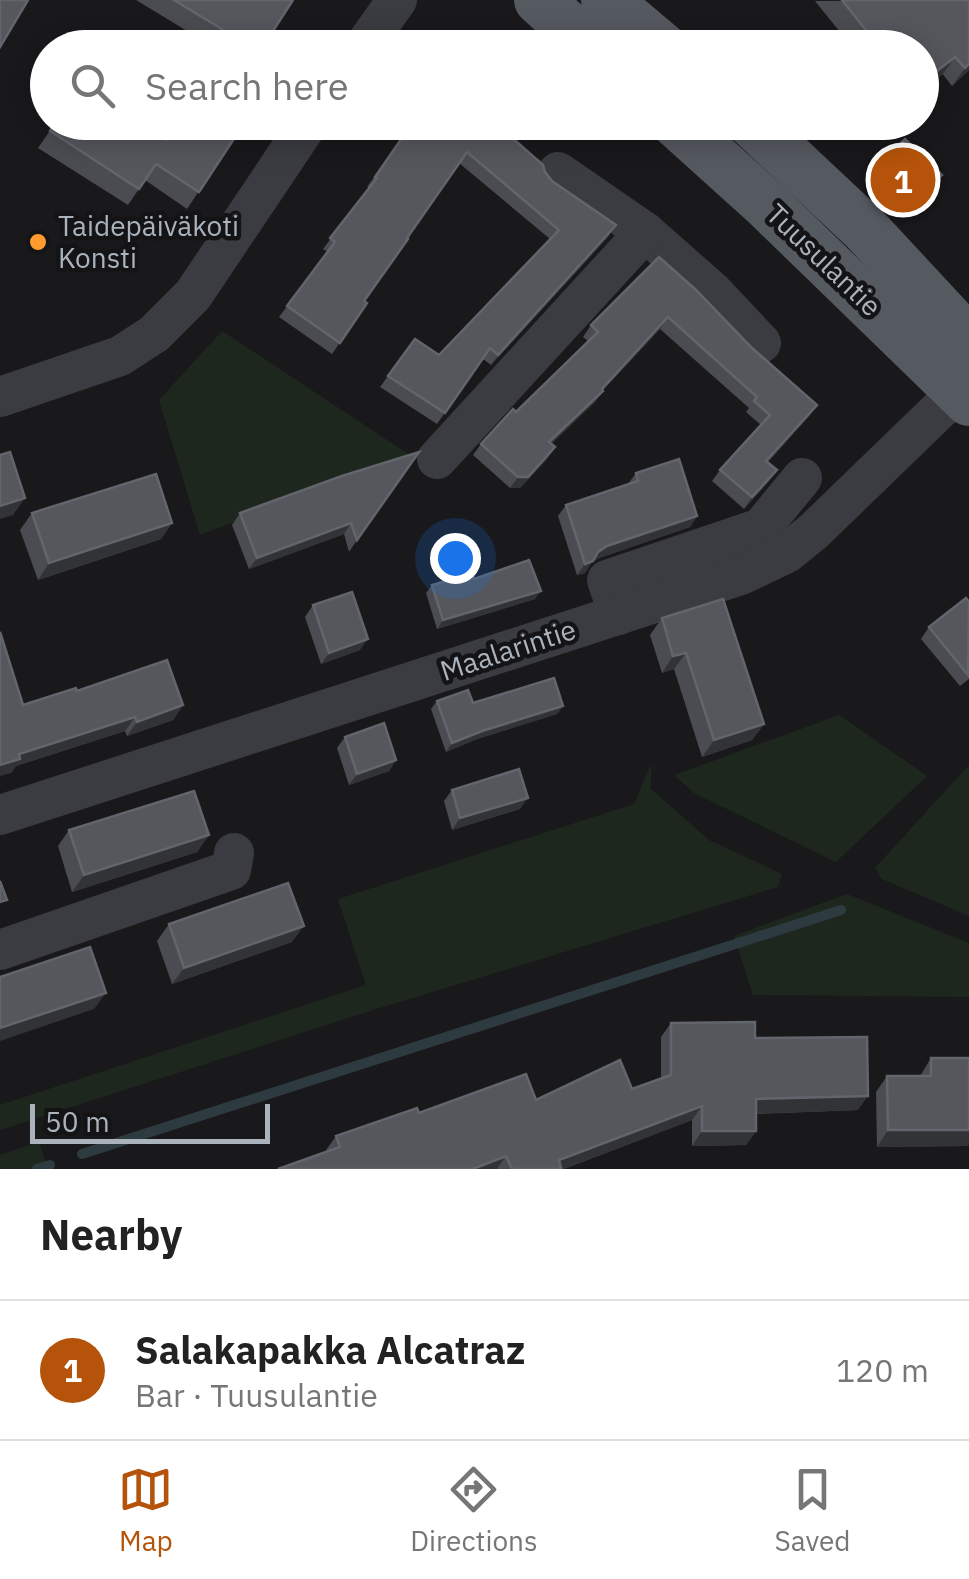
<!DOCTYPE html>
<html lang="en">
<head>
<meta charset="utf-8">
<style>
	body { margin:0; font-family:"IBM Plex Sans",sans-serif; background:#f2f2f2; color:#222 }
	.scale { position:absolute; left:30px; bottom:25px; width:240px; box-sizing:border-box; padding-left:10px; border:5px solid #aab2bc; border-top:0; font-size:28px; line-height:35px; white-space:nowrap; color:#aab2bc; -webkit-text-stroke:8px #141417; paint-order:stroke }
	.you { position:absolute; left:455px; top:558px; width:35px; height:35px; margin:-25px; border:8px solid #fff; border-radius:50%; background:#1a73e8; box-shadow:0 0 0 15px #1a73e833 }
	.badge { display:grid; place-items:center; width:65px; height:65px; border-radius:50%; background:#b45309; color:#fff; font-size:32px; font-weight:700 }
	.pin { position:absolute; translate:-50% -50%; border:5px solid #fff; box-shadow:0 2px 10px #0006 }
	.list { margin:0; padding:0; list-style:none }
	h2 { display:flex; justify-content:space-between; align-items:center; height:130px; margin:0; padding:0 40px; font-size:42px }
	h2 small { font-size:32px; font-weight:400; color:#767676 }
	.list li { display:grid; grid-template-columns:65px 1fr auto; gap:30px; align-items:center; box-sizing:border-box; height:140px; padding:0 40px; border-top:2px solid #e0e0e0 }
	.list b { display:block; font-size:38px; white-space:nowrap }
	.list p { margin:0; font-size:32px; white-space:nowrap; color:#767676 }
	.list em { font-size:32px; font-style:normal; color:#767676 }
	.icon { flex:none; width:55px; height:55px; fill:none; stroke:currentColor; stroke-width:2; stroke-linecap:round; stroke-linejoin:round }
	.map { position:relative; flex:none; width:969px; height:1169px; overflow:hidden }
	.search { position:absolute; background:#fff; box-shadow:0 5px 25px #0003; left:30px; right:30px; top:30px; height:110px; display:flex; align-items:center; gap:25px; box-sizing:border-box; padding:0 35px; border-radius:55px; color:#767676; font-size:38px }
	.sheet { height:270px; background:#fff }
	nav { display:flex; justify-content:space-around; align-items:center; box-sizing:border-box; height:140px; border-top:2px solid #e0e0e0; background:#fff; font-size:28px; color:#767676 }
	nav a { display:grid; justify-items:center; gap:5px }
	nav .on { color:#b45309 }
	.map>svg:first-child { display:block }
	.green { fill:#1e271e }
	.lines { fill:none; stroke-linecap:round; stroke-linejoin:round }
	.stream { stroke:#2d3b41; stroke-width:10 }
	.minor { stroke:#3a3c41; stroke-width:40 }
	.major { stroke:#555960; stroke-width:50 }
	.wall { fill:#4a4c51 }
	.shaded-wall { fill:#323337 }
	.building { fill:#55575d; stroke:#62656c; stroke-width:2.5 }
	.poi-dot { fill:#ff9b2e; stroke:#141417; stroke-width:4 }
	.labels { text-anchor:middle; stroke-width:9; stroke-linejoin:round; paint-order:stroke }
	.poi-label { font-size:28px; fill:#aab2bc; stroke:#141417; text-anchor:start }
	.street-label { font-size:28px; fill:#aab2bc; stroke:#141417 }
</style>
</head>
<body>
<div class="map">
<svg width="969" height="1169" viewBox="0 0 969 1169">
	<rect width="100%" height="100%" fill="#19191c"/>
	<!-- green -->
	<g class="green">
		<path d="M222,331L410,455L200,535L159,400Z"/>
		<path d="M839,715L927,776L836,862L694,793L674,775Z"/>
		<path d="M651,764V789L709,840L782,874L778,887L373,1010L0,1130V1105L366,985L338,899L634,804Z"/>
		<path d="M969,765V916L882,879L875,868Z"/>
		<path d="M847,894L969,943V997L753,995L734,936Z"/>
		<path d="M39,1142L48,1169H0V1155Z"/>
	</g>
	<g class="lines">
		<!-- stream -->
		<g class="stream">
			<path d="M82,1154L841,910"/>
			<path d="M37,1169L50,1165"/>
		</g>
		<!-- minor -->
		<g class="minor">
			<path d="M363,48L397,0"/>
			<path d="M645,232L712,291L761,343"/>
			<path d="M0,397L120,356L154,334L193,295L309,122"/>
			<path d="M437,459L645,232L558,172"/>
			<path d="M619,615L607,580L761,528L802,478"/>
			<path d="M0,815L741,575L787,553L814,531L940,409L962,392L969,373"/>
			<path d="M0,950L231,870L234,853"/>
		</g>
		<!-- major -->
		<g class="major">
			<path d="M539,0L592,48"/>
			<path d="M606,0L663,48"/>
			<path d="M675,122L767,205L969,401"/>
			<path d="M751,122L865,229L969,341"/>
		</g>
	</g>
	<!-- wall -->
	<g class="wall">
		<path d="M136,0H293L262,48H215Z"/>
		<path d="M969,0V70L952,86L922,48H853L815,1Z"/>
		<path d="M56,122L167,140L178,122H245L187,209L145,180L128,205L38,148Z"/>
		<path d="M413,122L545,172L609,236L491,365L483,359L437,424L380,387L415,339L439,355L550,239L459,163L364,301L367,303L332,354L279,317L328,252L323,249L369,188L367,187Z"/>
		<path d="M872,172L938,181L905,214L868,178Z"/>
		<path d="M659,257L752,348L817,405L809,416L768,462L769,481L744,509L712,481L720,470L761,425L746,412L749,408L660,329L603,390L595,402L551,444L555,447L547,459L520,488H510L473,455L481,444L588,341L583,337L591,325Z"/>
		<path d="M636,473L697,516L690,527L599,558L592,562L585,573L577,575L558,516L566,505L628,484Z"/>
		<path d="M342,476L357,540L349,552L344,534L249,569L232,525L240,513Z"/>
		<path d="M32,513L172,523L161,539L38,580L20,530Z"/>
		<path d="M474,579L535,599L437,629L426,593L432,585Z"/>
		<path d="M969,602V679L960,686L921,639L929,627Z"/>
		<path d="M313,605L360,650L321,664L305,617Z"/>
		<path d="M662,618L764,724L752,740L702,757L674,669L662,673L650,635Z"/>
		<path d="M77,691L183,705L173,720L127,736L125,731L16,766L11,773L23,705Z"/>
		<path d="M437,701L473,703L563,706L557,714L477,739L446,752L431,709Z"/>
		<path d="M345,737L396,760L389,771L349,785L337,748Z"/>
		<path d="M452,790L520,809L452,830L444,801Z"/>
		<path d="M69,830L209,835L197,852L72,892L58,846Z"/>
		<path d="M169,924L292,942L172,984L157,941Z"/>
		<path d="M671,1023L755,1038L858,1110L756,1114V1131L746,1145L692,1146V1120L564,1169H278L327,1152L326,1150L336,1136L419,1113L632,1089L661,1078V1037Z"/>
		<path d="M931,1058L968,1146L877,1147L876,1092L887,1076H920Z"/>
	</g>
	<!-- shaded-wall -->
	<g class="shaded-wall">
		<path d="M955,57L942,75L922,91V83Z"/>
		<path d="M969,64V70L952,86L965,68Z"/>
		<path d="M616,225L609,236L491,365L498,355Z"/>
		<path d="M668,317L660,329L597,396L603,391L595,402L541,453L549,442Z"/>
		<path d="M817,405L809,416L758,472L766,461Z"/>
		<path d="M555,447L547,459L520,488H510L518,477Z"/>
		<path d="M777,470L769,481L744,509L752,497Z"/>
		<path d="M25,498L13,515L0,519V506Z"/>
		<path d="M697,516L690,527L599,558L592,562L585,573L577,575L585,564L607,546Z"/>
		<path d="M172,523L161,539L38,580L49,563Z"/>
		<path d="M351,523L344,534L249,569L257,558Z"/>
		<path d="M541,591L535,599L437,629L443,620Z"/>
		<path d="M368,639L360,650L321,664L329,653Z"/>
		<path d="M686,653L674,669L662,673L673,656Z"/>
		<path d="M183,705L173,720L127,736L137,722Z"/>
		<path d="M563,706L557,714L477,739L446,752L452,743L482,731Z"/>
		<path d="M135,717L125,731L16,766L11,773L0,776V765L19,754Z"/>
		<path d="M764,724L752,740L702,757L714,740Z"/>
		<path d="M396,760L389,771L349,785L357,774Z"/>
		<path d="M528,798L520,809L452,830L460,818Z"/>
		<path d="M209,835L197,852L72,892L84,875Z"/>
		<path d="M304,926L292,942L172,984L184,968Z"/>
		<path d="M106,993L94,1009L0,1041V1028Z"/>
		<path d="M868,1096L858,1110L745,1114L756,1099Z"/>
		<path d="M702,1106L692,1120L564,1169H553L559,1160Z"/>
		<path d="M888,1130H969V1144L968,1146L877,1147Z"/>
		<path d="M702,1131H756L746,1145L692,1146Z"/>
		<path d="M506,1156L497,1169H473Z"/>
	</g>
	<!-- building -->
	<g class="building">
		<path d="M0,0H28L0,47Z"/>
		<path d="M174,0H293L262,48H253Z"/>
		<path d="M842,0H969V64L965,68L955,57L922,83V48H880Z"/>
		<path d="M56,122H140L167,140L179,122H245L199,192L156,164L139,189L50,131Z"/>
		<path d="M413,122H494L543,165L545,172L552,181L616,225L498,355L490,348L445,413L388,376L415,339L439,355L559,230L467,152L407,238L408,239L364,301L367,303L340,343L287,306L335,242L330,238L377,178L375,177Z"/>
		<path d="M905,139L942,175L909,208L872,172Z"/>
		<path d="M659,257L696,290L752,348L817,405L766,461L777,470L752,497L720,470L770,415L754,401L757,397L668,317L602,389L603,391L549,442L555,447L528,477H518L481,444L513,409L516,412L598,332L591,325Z"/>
		<path d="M10,452L25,498L0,506V455Z"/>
		<path d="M419,452L357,540L351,523L257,558L240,513L342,476Z"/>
		<path d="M679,459L697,516L607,546L598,552L593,561L585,564L566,505L638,481L636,473Z"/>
		<path d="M156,474L172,523L49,563L32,513Z"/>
		<path d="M529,560L541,591L443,620L432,585L472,573L474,579Z"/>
		<path d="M352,592L368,639L329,653L313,605Z"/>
		<path d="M966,598L969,602L968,675L929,627Z"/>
		<path d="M723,599L764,724L714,740L686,653L673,656L662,618Z"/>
		<path d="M0,632L23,705L76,688L77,691L167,660L183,705L137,722L135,717L19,754L20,759L0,765Z"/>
		<path d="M554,678L563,706L482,731L452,743L437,701L468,690L473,703Z"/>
		<path d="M384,723L396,760L357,774L345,737Z"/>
		<path d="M519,769L528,798L460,818L452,790Z"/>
		<path d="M194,791L209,835L84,875L69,830Z"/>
		<path d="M0,881L7,900L0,902Z"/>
		<path d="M288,883L304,926L184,968L169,924Z"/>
		<path d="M90,947L106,993L0,1028V977Z"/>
		<path d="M755,1022V1038L867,1037L868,1096L756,1099V1131H702V1106L559,1160L561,1168L558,1169H512L506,1156L473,1169H278L340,1147L336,1136L417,1108L419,1113L526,1074L536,1100L620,1060L632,1089L671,1075V1023Z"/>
		<path d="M931,1058H969V1130H888L887,1076H931Z"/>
	</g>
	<!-- markers -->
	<circle class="poi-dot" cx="38" cy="242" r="10"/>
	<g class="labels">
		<!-- poi labels -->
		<g class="poi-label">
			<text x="58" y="236">Taidepäiväkoti<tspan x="58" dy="32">Konsti</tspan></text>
		</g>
		<!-- street labels -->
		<g class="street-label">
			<text transform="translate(824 260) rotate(44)" y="10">Tuusulantie</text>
			<text transform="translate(508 650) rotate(-18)" y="10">Maalarintie</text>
		</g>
	</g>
</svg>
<div class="scale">50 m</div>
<div class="you"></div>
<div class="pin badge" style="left:903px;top:180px">1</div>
<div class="search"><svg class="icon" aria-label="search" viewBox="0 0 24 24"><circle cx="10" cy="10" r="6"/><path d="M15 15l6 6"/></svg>Search here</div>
</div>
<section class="sheet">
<h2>Nearby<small></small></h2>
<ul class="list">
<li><span class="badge">1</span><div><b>Salakapakka Alcatraz</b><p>Bar · Tuusulantie</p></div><em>120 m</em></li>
</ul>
</section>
<nav>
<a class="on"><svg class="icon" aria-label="map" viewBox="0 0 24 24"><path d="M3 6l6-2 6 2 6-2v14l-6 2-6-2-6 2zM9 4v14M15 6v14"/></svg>Map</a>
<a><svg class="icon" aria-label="directions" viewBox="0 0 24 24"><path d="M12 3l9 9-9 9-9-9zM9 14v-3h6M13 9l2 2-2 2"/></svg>Directions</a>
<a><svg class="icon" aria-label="saved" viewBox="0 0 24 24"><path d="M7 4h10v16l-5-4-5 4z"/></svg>Saved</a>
</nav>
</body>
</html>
